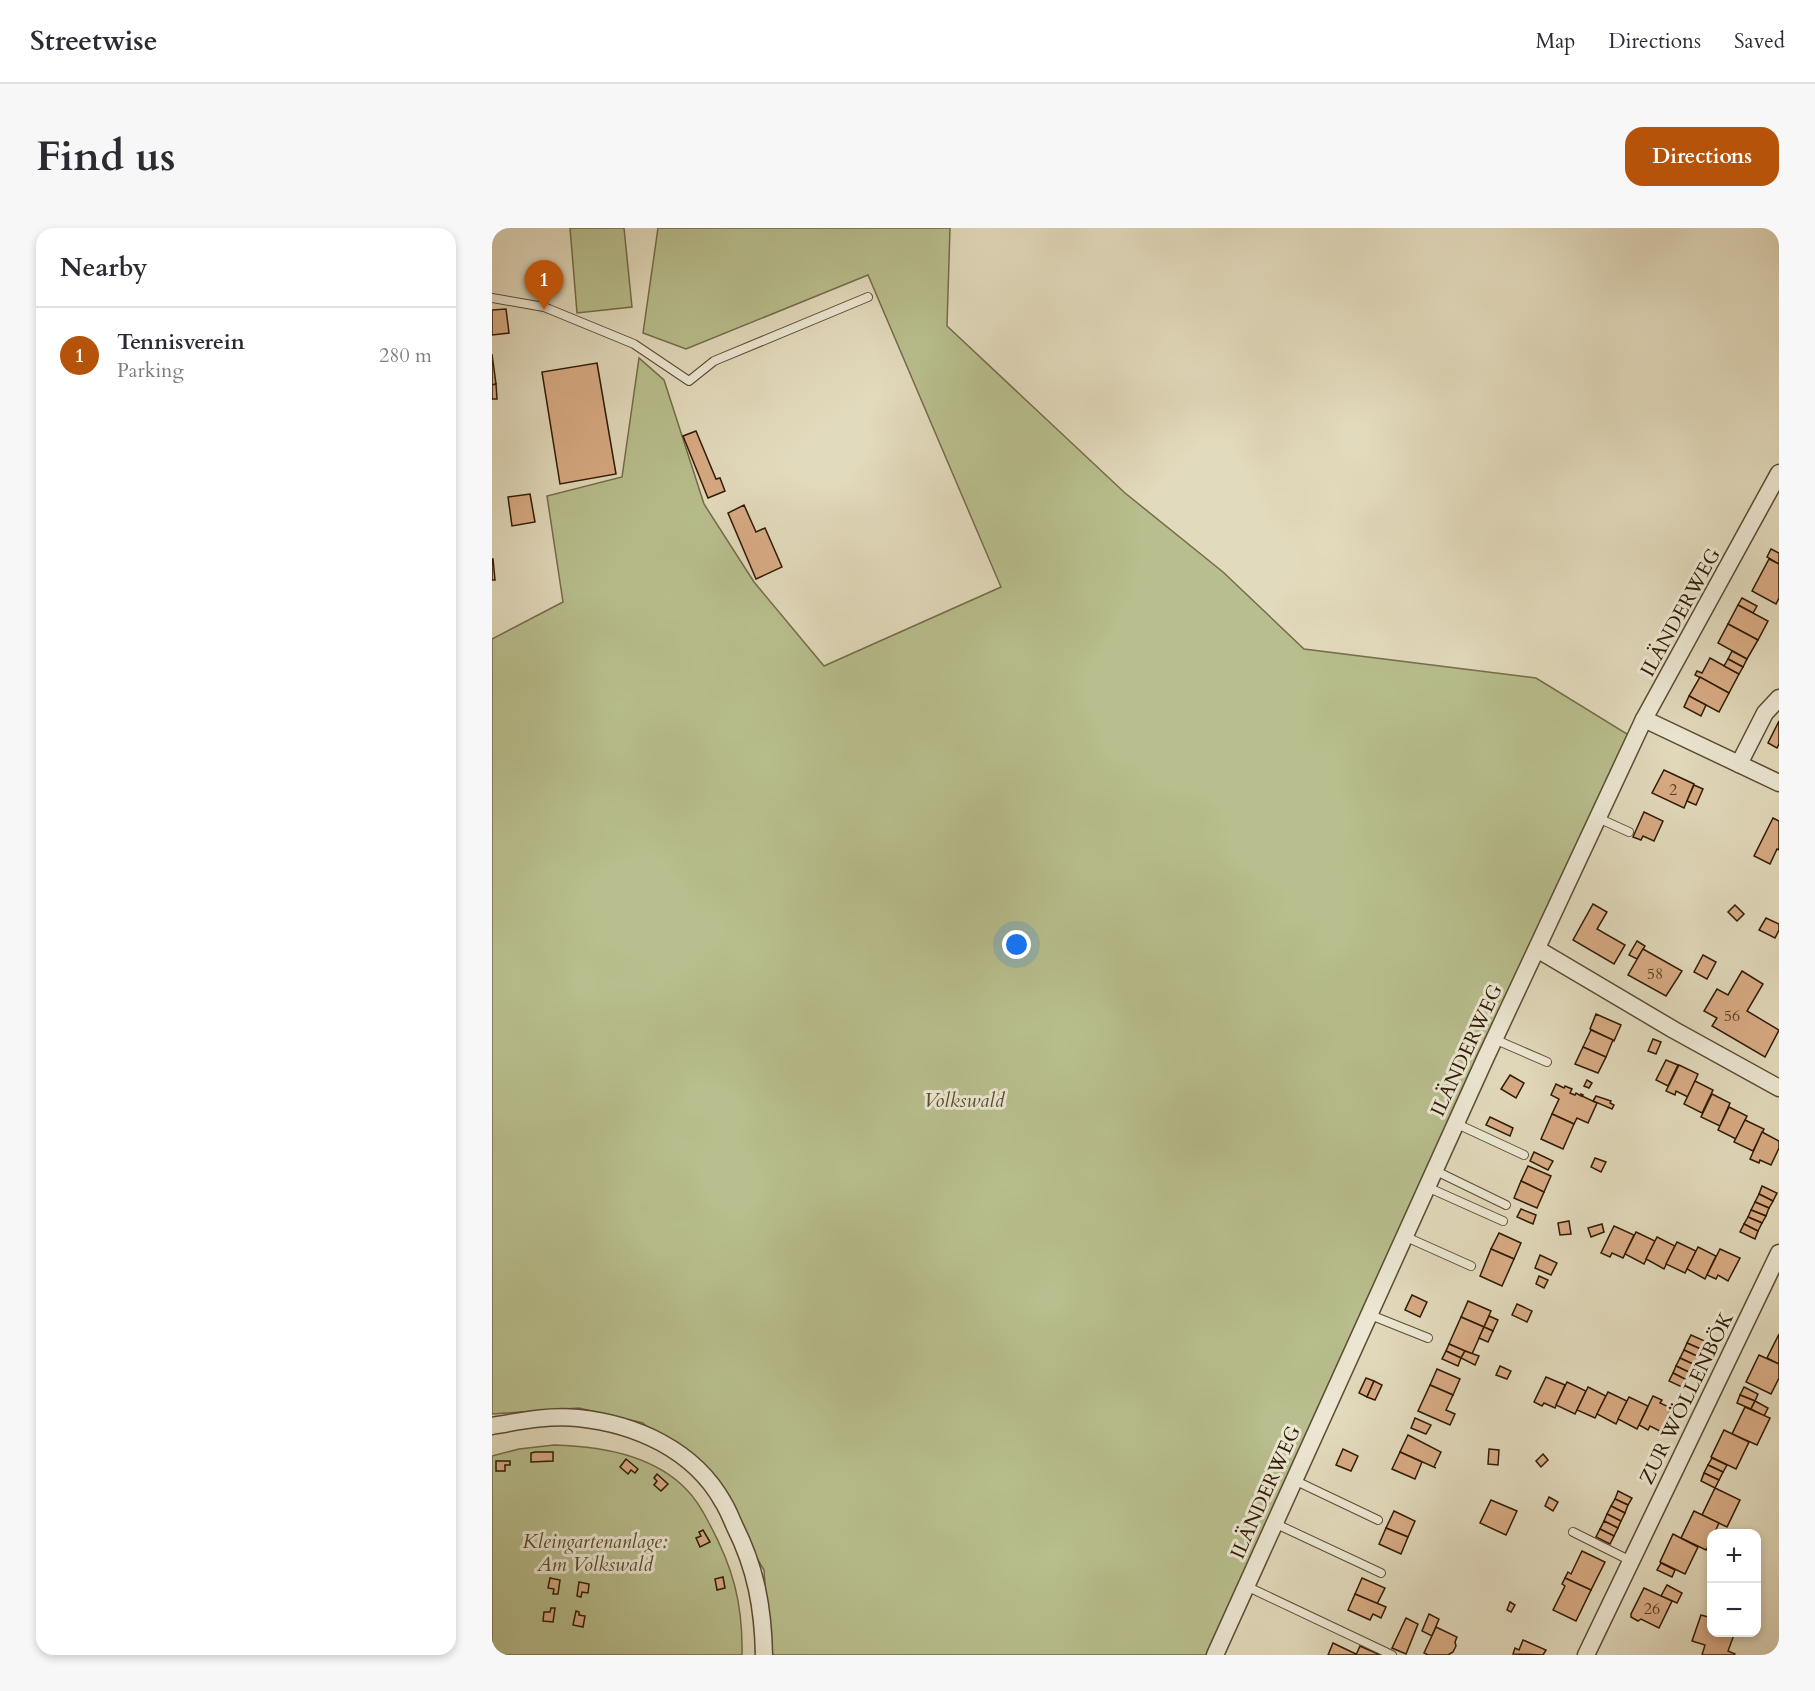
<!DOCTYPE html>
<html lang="en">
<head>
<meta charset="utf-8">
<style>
	body { margin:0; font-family:Cardo,serif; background:#f7f7f7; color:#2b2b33 }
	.controls { position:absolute; right:18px; bottom:18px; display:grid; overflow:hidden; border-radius:12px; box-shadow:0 3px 9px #0003 }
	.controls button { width:54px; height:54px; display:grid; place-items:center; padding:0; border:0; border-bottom:2px solid #e1e1e2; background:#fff; color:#2b2b33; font:30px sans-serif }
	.you { position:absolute; left:525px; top:717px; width:21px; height:21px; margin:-15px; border:4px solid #fff; border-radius:50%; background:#1a73e8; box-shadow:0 0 0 9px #1a73e833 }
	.badge { display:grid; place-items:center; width:39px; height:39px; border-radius:50%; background:#b45309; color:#fff; font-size:20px; font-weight:700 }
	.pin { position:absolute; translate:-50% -50px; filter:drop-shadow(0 2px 3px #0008) }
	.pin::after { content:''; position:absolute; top:32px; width:21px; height:18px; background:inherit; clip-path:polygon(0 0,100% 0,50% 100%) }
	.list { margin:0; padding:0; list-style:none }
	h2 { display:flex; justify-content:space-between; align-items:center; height:78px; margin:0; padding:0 24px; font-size:26px }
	h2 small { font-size:20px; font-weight:400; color:#7c7c81 }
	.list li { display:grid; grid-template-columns:39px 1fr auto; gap:18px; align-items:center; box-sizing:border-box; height:96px; padding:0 24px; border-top:2px solid #e1e1e2 }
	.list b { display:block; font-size:22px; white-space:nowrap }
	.list p { margin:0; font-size:20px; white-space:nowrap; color:#7c7c81 }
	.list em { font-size:20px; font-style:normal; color:#7c7c81 }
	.map { position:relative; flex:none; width:1287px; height:1427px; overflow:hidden; border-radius:18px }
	header { display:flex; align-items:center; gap:36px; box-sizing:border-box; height:84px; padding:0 30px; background:#fff; border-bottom:2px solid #e1e1e2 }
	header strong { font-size:28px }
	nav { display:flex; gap:33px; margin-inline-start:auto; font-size:21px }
	.intro { display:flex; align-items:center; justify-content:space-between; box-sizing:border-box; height:144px; padding:0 36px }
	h1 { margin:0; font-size:42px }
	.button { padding:15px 27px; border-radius:18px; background:#b45309; color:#fff; font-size:21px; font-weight:700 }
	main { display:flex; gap:36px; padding:0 36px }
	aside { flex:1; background:#fff; border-radius:18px; box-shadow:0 3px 9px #0003 }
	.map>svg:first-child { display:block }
	.green { fill:#b8be8d; stroke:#746c48; stroke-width:1.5 }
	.building { fill:#d8ab84; stroke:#2f1b04; stroke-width:1.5 }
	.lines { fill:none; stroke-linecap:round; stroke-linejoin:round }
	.lane-casing { stroke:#5c4b32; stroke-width:10 }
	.street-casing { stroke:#5c4b32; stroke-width:19 }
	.lane { stroke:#ece7d3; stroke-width:8 }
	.street { stroke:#ece7d3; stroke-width:16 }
	.labels { text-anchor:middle; stroke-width:6; stroke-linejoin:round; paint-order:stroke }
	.number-label { font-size:16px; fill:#593f24 }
	.street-label { font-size:20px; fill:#2f1b04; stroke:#ece7d3 }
	.park-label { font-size:20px; font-style:italic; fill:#584c2d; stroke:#ece7d3 }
</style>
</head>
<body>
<header>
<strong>Streetwise</strong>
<nav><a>Map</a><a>Directions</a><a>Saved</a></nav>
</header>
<div class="intro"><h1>Find us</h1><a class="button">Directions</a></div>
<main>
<aside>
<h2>Nearby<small></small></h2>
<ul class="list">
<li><span class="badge">1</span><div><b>Tennisverein</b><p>Parking</p></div><em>280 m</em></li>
</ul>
</aside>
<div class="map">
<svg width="1287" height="1427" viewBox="0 0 1287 1427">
	<rect width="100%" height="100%" fill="#e2dabc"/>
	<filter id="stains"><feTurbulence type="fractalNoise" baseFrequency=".00333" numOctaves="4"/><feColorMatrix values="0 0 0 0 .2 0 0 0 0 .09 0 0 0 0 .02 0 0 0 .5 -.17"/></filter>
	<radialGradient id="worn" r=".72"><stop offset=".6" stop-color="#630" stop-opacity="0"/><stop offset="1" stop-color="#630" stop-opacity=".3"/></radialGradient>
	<!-- green -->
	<g class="green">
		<path d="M78,0H132L140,79L85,85Z"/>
		<path d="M166,0H458L455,98L633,265L731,344L812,421L1044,450L1140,509L721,1427H278L272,1342L232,1276L187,1233L151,1195L87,1180L0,1186V411L71,374L55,268L130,249L147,130L172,152L212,276L262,354L332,438L509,359L376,47L194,121L151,105Z"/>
		<path d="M62,1217C107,1218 161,1227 194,1261C204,1271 211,1283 217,1295C241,1339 251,1376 250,1427H0V1228L27,1221Z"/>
	</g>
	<!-- building -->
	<g class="building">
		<path d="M14,81L17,105L0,107V82Z"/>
		<path d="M0,126L4,156L0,157Z"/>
		<path d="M105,135L124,246L68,256L50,144Z"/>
		<path d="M4,156L5,171H0V157Z"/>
		<path d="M204,203L224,251L228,250L233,263L216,270L191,208Z"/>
		<path d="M38,266L43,294L20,298L16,269Z"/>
		<path d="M252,277L264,304L273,300L290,339L264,351L236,285Z"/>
		<path d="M1279,321L1287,325V336L1275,329Z"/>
		<path d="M0,331H1L3,352H0Z"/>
		<path d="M1277,331L1287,336V370L1284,376L1260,363Z"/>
		<path d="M1250,370L1265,378L1261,385L1246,377Z"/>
		<path d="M1246,377L1276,393L1266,412L1236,396Z"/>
		<path d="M1236,396L1266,412L1255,431L1226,415Z"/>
		<path d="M1240,423L1255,431L1251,439L1236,431Z"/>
		<path d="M1218,430L1247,446L1237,465L1203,447L1205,443L1210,445Z"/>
		<path d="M1236,431L1251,439L1247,446L1232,438Z"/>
		<path d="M1208,449L1237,465L1227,484L1197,468Z"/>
		<path d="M1197,468L1214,477L1209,488L1192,479Z"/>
		<path d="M1287,493V516L1285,520L1276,515Z"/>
		<path d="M1172,542L1202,556L1192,580L1160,565Z"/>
		<path d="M1202,557L1211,561L1204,577L1195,573Z"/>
		<path d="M1152,584L1171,593L1162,613L1151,608L1149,612L1141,609Z"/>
		<path d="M1281,590L1287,593V622L1285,621L1278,636L1262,628Z"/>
		<path d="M1101,676L1115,684L1105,701L1133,717L1122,736L1081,712Z"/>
		<path d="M1243,677L1252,686L1245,693L1236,684Z"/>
		<path d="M1274,690L1287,696V702L1283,710L1267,702Z"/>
		<path d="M1145,713L1153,718L1145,731L1137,727Z"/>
		<path d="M1151,721L1190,743L1174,768L1136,747Z"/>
		<path d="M1211,727L1224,734L1215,751L1202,744Z"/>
		<path d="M1250,743L1271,756L1255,783L1287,802L1273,829L1220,798L1225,790L1212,783L1225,761L1236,767Z"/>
		<path d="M1104,786L1129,797L1122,813L1098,801Z"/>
		<path d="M1099,802L1121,812L1114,829L1091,819Z"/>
		<path d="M1161,811L1169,814L1164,826L1156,823Z"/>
		<path d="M1091,819L1114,829L1106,845L1083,836Z"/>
		<path d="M1174,832L1186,837L1176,858L1164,852Z"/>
		<path d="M1187,837L1206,846L1196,869L1184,863L1183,867L1174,863Z"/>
		<path d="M1018,847L1032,855L1024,870L1009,861Z"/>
		<path d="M1095,852L1100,855L1097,860L1092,858Z"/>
		<path d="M1203,853L1221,862L1210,885L1192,876Z"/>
		<path d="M1064,856L1072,860L1073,858L1080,861L1078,865L1083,867L1084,865L1089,868V866L1091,867L1090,868L1105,875L1096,895L1085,890L1082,896L1060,886L1067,871L1059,867Z"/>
		<path d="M1220,866L1238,875L1228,898L1209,889Z"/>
		<path d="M1104,868L1119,873L1118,875L1122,877L1120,881L1101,873Z"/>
		<path d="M1237,879L1255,888L1244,911L1226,902Z"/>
		<path d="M1060,886L1082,896L1071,921L1049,911Z"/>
		<path d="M998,889L1021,900L1018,908L994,897Z"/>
		<path d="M1253,892L1272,901L1261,923L1242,914Z"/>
		<path d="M1270,904L1287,913V920L1279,937L1268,932L1267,935L1258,931Z"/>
		<path d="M1042,924L1061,933L1056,942L1038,933Z"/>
		<path d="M1103,930L1114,934L1109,944L1099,939Z"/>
		<path d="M1036,938L1059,948L1052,964L1029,953Z"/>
		<path d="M1029,953L1052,964L1045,980L1022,970Z"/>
		<path d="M1270,958L1285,965L1281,973L1267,966Z"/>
		<path d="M1267,966L1281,973L1277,980L1263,974Z"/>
		<path d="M1263,974L1277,980L1274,988L1259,982Z"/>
		<path d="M1029,981L1044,987L1041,996L1025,989Z"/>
		<path d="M1259,982L1274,988L1270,995L1256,989Z"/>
		<path d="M1256,989L1270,995L1266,1003L1252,996Z"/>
		<path d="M1077,993L1079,1006L1068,1007L1066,995Z"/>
		<path d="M1110,996L1112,1004L1099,1009L1096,1000Z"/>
		<path d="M1252,996L1266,1003L1263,1011L1248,1004Z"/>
		<path d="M1122,998L1142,1007L1131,1030L1120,1025L1118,1029L1109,1025Z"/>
		<path d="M1144,1004L1163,1013L1152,1036L1133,1026Z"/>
		<path d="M1007,1005L1029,1015L1022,1031L999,1021Z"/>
		<path d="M1165,1009L1183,1018L1172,1041L1154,1031Z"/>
		<path d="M1185,1014L1204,1023L1193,1045L1174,1036Z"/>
		<path d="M1206,1019L1224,1028L1213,1051L1195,1041Z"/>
		<path d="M999,1021L1022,1031L1010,1058L988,1048Z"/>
		<path d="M1228,1021L1248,1030L1236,1053L1226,1047L1224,1051L1215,1047Z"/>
		<path d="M1048,1027L1065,1035L1059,1047L1043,1040Z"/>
		<path d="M1047,1048L1056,1052L1052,1060L1044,1056Z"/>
		<path d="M920,1067L935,1074L928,1089L913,1082Z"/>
		<path d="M976,1073L999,1083L992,1099L969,1089Z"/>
		<path d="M1025,1076L1040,1083L1035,1094L1020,1087Z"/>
		<path d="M997,1088L1006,1092L1001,1103L992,1099Z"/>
		<path d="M969,1089L992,1099L980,1126L957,1116Z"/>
		<path d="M992,1099L1001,1103L996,1114L987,1110Z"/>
		<path d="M1287,1106V1136L1275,1130Z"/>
		<path d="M1199,1107L1215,1114L1211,1122L1195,1115Z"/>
		<path d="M1195,1115L1211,1122L1207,1129L1192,1122Z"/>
		<path d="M957,1116L973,1123L969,1130L954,1123Z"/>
		<path d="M1192,1122L1207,1129L1203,1137L1188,1130Z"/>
		<path d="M954,1123L969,1130L966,1138L950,1131Z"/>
		<path d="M973,1123L987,1128L983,1137L969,1130Z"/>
		<path d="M1267,1127L1287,1136V1150L1279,1166L1254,1154Z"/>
		<path d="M1188,1130L1203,1137L1199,1145L1184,1138Z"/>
		<path d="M1008,1138L1019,1143L1015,1151L1004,1147Z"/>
		<path d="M1184,1138L1199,1145L1195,1152L1181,1145Z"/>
		<path d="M945,1141L968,1151L961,1167L938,1157Z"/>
		<path d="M1181,1145L1195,1152L1192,1160L1177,1153Z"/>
		<path d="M1054,1149L1073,1157L1063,1180L1052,1175L1050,1178L1042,1174Z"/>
		<path d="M874,1150L882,1153L875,1169L867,1165Z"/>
		<path d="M882,1153L890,1157L883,1172L875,1169Z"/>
		<path d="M1075,1154L1094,1163L1083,1186L1064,1177Z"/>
		<path d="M938,1157L961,1167L954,1182L963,1186L958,1197L926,1183Z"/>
		<path d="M1096,1159L1114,1168L1103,1190L1085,1182Z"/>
		<path d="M1252,1159L1266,1166L1263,1173L1248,1167Z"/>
		<path d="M1116,1164L1135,1173L1124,1196L1105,1186Z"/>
		<path d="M1248,1167L1263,1173L1259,1181L1245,1175Z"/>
		<path d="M1161,1168L1170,1172L1168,1175L1179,1180L1166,1207L1168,1203L1158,1198L1156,1202L1147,1197Z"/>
		<path d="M1137,1169L1156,1178L1145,1201L1126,1191Z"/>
		<path d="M1263,1173L1276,1180L1272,1188L1259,1181Z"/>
		<path d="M1253,1179L1278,1190L1265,1217L1240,1206Z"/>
		<path d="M923,1190L939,1197L934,1206L919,1200Z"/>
		<path d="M1232,1202L1257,1214L1244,1241L1219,1229Z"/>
		<path d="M916,1207L949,1224L942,1239L944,1240L908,1224Z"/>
		<path d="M851,1221L866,1228L859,1243L844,1237Z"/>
		<path d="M997,1221L1007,1222L1006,1237L996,1236Z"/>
		<path d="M43,1224H61V1233L39,1234V1225Z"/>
		<path d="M908,1224L930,1234L923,1251L900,1241Z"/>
		<path d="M1051,1226L1056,1232L1049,1239L1044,1233Z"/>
		<path d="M1220,1230L1235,1237L1231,1244L1216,1237Z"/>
		<path d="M134,1231L146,1241L143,1245L139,1242L136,1246L128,1239Z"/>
		<path d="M4,1233H18V1237H13V1243H4Z"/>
		<path d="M1216,1237L1231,1244L1227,1252L1212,1245Z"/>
		<path d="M1212,1245L1227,1252L1223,1260L1209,1253Z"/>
		<path d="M165,1246L176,1256L169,1263L162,1257L165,1253L162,1250Z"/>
		<path d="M1223,1260L1248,1272L1235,1299L1210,1287Z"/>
		<path d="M1126,1263L1140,1270L1136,1277L1123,1271Z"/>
		<path d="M1057,1269L1066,1274L1061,1283L1053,1278Z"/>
		<path d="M1123,1271L1136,1277L1133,1285L1119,1278Z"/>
		<path d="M999,1272L1025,1283L1014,1307L988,1295Z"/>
		<path d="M1119,1278L1133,1285L1129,1293L1115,1286Z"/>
		<path d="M902,1283L923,1293L916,1309L894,1300Z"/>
		<path d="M1202,1283L1227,1295L1222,1306H1220V1311L1214,1322L1189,1310Z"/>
		<path d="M1115,1286L1129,1293L1126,1300L1112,1293Z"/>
		<path d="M1112,1293L1126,1300L1122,1308L1108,1301Z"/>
		<path d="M894,1300L916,1309L909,1326L887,1316Z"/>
		<path d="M1108,1301L1122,1308L1118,1316L1104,1309Z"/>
		<path d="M211,1302L218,1314L208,1319L204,1310L209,1308L207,1304Z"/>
		<path d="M1181,1306L1206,1319L1193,1346L1168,1334Z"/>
		<path d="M1090,1323L1113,1334L1099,1362L1073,1350L1076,1344L1079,1346Z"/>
		<path d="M1169,1335L1183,1342L1180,1349L1165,1342Z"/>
		<path d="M231,1349L233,1360L225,1362L223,1351Z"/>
		<path d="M58,1350L68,1352L66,1366H61L62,1361L56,1360Z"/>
		<path d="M870,1350L893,1360L885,1376L863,1366Z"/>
		<path d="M1073,1350L1099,1362L1084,1393L1061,1382L1073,1358L1070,1356Z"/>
		<path d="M87,1354L97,1356L96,1365L90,1364L89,1369L85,1368Z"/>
		<path d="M1175,1357L1190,1365L1185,1375L1169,1368Z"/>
		<path d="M1152,1360L1180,1373L1167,1400L1149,1391L1146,1393L1139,1389V1386Z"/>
		<path d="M863,1366L894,1379L889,1390L881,1386L878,1392L856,1382Z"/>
		<path d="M1018,1374L1023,1377L1019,1384L1015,1382Z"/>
		<path d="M59,1380H63L61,1394L51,1393L52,1384H58Z"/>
		<path d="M84,1383L87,1384V1387L93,1388L91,1399L81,1397Z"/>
		<path d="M937,1386L947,1391L940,1408L930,1403Z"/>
		<path d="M1209,1387L1220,1390V1404H1243L1236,1423L1243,1426L1242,1427H1210L1213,1417L1200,1413Z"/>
		<path d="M914,1390L926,1396L914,1426L900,1420Z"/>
		<path d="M944,1399L965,1409L963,1414L964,1418L961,1424L956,1427H936L932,1425Z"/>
		<path d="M1031,1412L1054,1422L1051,1427L1021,1426L1023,1420L1027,1422Z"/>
		<path d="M841,1415L864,1426V1427H836Z"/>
		<path d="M868,1418L888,1427H864Z"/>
	</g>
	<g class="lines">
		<defs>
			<g id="lane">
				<path d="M0,70L52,79L142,116L197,153L222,133L376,69"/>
				<path d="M1106,590L1137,604"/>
				<path d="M1002,811L1055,834"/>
				<path d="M963,895L1032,927"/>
				<path d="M942,942L1014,977"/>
				<path d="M935,959L1011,993"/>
				<path d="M912,1008L979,1038"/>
				<path d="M876,1086L936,1110"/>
				<path d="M802,1252L886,1292"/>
				<path d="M782,1295L889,1345"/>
				<path d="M1081,1304L1139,1333"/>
				<path d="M754,1358L900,1427"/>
			</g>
			<g id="street">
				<path d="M1152,491L1287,555"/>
				<path d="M1247,536L1273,485L1287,470"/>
				<path d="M1045,721L1182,802L1287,860"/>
				<path d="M0,1198C28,1193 58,1187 86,1190C144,1196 202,1222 231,1274C236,1282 239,1290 243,1299C264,1341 271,1380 272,1427"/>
				<path d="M723,1427L993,831L1152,491L1287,245"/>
				<path d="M1094,1427L1287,1025"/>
			</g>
		</defs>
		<!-- lane casing -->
		<use href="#lane" class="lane-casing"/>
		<!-- street casing -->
		<use href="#street" class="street-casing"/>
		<!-- lane -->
		<use href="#lane" class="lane"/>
		<!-- street -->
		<use href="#street" class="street"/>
	</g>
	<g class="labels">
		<!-- number labels -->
		<g class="number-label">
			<text x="1181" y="567">2</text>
			<text x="1163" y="751">58</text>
			<text x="1240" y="793">56</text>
			<text x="1160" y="1386">26</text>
		</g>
		<!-- street labels -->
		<g class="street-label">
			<text transform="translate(1188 384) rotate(-61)" y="7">ILÄNDERWEG</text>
			<text transform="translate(974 822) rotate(-65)" y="7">ILÄNDERWEG</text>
			<text transform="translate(1194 1170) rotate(-64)" y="7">ZUR WÖLLENBÖK</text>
			<text transform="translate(773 1264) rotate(-66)" y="7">ILÄNDERWEG</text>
		</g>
		<!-- park labels -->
		<g class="park-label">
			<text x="472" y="879">Volkswald</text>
			<text x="103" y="1320">Kleingartenanlage:<tspan x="103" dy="23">Am Volkswald</tspan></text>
		</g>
	</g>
	<rect width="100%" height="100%" filter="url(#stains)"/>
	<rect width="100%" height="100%" fill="url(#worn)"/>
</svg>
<div class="controls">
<button>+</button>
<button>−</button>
</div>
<div class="you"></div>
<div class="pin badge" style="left:52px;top:82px">1</div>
</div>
</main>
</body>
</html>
